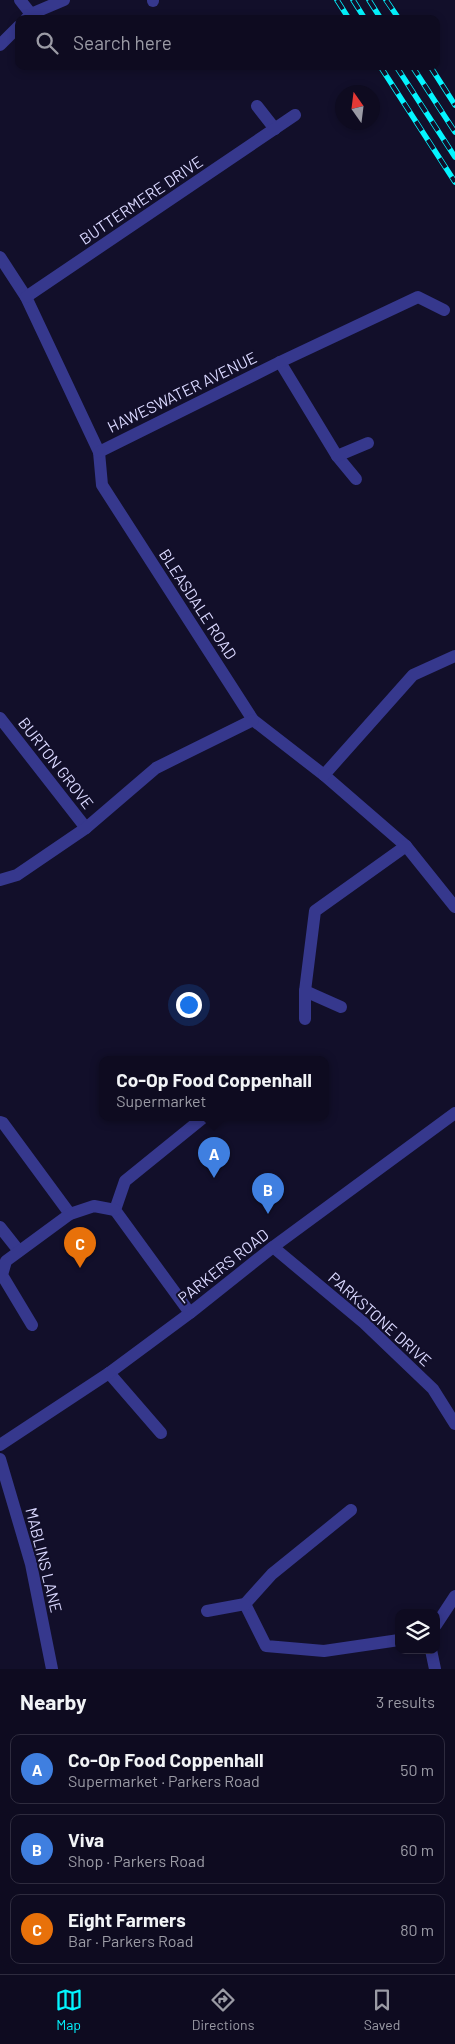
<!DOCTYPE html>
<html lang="en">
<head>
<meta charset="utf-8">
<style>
	body { margin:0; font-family:Barlow,sans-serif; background:#171429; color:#f1f3f6 }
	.controls { position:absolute; right:15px; bottom:15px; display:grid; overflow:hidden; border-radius:10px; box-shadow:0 2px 8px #0003 }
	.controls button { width:45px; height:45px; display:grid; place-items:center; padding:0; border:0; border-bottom:1px solid #2e2b3e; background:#0e0b20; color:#f1f3f6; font:25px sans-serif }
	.compass { position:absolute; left:335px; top:85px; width:45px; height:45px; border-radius:50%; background:#0e0b20; box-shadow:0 2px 8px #0003; rotate:346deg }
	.you { position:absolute; left:188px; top:1004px; width:18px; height:18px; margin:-12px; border:4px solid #fff; border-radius:50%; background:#1a73e8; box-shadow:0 0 0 8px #1a73e833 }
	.badge { display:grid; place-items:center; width:32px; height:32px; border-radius:50%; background:#04f5ff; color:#fff; font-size:16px; font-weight:700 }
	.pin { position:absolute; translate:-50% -41px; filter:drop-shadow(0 1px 2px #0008) }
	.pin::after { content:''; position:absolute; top:26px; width:18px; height:15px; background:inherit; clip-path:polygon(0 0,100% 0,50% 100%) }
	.popup { position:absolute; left:99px; top:1056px; width:230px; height:65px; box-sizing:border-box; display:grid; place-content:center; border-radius:10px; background:#0e0b20; filter:drop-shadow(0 1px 4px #0005); font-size:16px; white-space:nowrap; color:#9b9ba5 }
	.popup b { font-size:19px; color:#f1f3f6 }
	.popup::after { content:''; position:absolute; left:50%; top:100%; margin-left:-10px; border:10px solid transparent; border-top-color:#0e0b20 }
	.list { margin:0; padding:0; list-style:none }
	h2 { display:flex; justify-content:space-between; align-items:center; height:65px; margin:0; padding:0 20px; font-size:21px }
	h2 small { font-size:16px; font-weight:400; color:#9b9ba5 }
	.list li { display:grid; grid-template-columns:32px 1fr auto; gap:15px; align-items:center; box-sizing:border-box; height:70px; margin:0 10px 10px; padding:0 10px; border:1px solid #2e2b3e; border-radius:10px }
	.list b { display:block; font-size:19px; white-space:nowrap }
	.list p { margin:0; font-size:16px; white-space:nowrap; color:#9b9ba5 }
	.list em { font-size:16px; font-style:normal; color:#9b9ba5 }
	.icon { flex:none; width:28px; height:28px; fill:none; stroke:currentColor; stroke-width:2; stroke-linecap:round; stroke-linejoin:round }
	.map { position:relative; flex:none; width:455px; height:1669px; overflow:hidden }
	.search { position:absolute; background:#0e0b20; box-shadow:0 2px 8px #0003; left:15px; right:15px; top:15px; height:55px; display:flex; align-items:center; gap:12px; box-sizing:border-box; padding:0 18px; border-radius:10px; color:#9b9ba5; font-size:19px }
	.sheet { height:305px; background:#0e0b20 }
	nav { display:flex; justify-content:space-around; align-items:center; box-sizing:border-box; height:70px; border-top:1px solid #2e2b3e; background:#0e0b20; font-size:14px; color:#9b9ba5 }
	nav a { display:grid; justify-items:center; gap:2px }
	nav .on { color:#04f5ff }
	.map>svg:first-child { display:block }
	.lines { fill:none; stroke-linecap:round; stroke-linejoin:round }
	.minor { stroke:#36388d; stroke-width:12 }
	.rail-casing { stroke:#04f5ff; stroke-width:5.5 }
	.rail { stroke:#120f2a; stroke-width:4; stroke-dasharray:11; stroke-linecap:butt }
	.labels { text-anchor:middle; stroke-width:4; stroke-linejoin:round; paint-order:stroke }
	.street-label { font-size:16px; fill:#dad8ff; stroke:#120f2a }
</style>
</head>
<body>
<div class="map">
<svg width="455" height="1669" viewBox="0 0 455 1669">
	<rect width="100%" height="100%" fill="#120f2a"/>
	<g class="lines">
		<!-- minor -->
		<g class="minor">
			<path d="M20,0L31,14"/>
			<path d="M153,0V1"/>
			<path d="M26,19L31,14L64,0"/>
			<path d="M0,45L19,26"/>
			<path d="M257,106L275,129"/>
			<path d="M0,257L26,297L99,452L102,485L253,720L324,775L406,846L455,907"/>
			<path d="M26,297L295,115"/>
			<path d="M280,362L337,456L356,479"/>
			<path d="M99,452L280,362L418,297L444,310"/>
			<path d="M337,456L368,443"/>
			<path d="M0,718L86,828"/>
			<path d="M324,775L413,675L455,656"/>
			<path d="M0,880L17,875L86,828L156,768L253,720"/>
			<path d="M305,991L341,1007"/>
			<path d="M305,1019V991L315,911L406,846"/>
			<path d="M0,1122L3,1123L70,1214"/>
			<path d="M0,1227L19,1251"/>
			<path d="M273,1247L364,1323L433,1389L455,1424"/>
			<path d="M190,1313L115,1210L125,1181L204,1117"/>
			<path d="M32,1325L2,1275L6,1261L70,1214L94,1206L115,1210"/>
			<path d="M109,1373L161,1433"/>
			<path d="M0,1445L109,1373L190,1313L273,1247L455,1113"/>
			<path d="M0,1459L31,1564L52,1669"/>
			<path d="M351,1510L272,1574L245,1604L266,1646L324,1651L399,1640"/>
			<path d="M207,1611L245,1604"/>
			<path d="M436,1625L455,1596"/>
			<path d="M431,1650L435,1669"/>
		</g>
		<defs>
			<g id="rail">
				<path d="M337,0L349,19"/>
				<path d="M353,0L365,19"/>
				<path d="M369,0L381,19"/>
				<path d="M386,0L399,19"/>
				<path d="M380,66L455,182"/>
				<path d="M396,66L455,157"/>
				<path d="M412,66L455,132"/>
				<path d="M430,66L455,105"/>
			</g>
		</defs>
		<!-- rail casing -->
		<use href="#rail" class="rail-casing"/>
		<!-- rail -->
		<use href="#rail" class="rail"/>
	</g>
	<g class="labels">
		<!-- street labels -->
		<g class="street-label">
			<text transform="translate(141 200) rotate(-34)" y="6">BUTTERMERE DRIVE</text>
			<text transform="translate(182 392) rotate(-26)" y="6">HAWESWATER AVENUE</text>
			<text transform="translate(198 604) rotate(57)" y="6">BLEASDALE ROAD</text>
			<text transform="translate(56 763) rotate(52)" y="6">BURTON GROVE</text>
			<text transform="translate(223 1266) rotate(-38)" y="6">PARKERS ROAD</text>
			<text transform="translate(380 1319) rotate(42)" y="6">PARKSTONE DRIVE</text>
			<text transform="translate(44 1560) rotate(76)" y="6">MABLINS LANE</text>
		</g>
	</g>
</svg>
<div class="controls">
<button><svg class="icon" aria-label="layers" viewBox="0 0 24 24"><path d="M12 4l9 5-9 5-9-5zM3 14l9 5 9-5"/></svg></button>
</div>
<svg class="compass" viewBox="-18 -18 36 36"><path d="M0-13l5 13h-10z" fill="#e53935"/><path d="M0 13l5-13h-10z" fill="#9b9ba5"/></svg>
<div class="you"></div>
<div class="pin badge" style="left:214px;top:1178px;background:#3f7fe0">A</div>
<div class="popup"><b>Co-Op Food Coppenhall</b>Supermarket</div>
<div class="pin badge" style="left:268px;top:1214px;background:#3f7fe0">B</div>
<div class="pin badge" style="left:80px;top:1268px;background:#e8710a">C</div>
<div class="search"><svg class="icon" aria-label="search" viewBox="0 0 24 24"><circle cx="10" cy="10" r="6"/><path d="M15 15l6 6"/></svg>Search here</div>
</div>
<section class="sheet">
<h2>Nearby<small>3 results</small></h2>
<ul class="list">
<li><span class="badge" style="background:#3f7fe0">A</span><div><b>Co-Op Food Coppenhall</b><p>Supermarket · Parkers Road</p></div><em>50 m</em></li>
<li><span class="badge" style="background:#3f7fe0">B</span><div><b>Viva</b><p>Shop · Parkers Road</p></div><em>60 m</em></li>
<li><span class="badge" style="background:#e8710a">C</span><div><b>Eight Farmers</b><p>Bar · Parkers Road</p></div><em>80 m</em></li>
</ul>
</section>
<nav>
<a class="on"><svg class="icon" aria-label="map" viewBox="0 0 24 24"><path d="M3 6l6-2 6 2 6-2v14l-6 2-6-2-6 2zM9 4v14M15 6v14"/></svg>Map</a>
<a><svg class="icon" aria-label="directions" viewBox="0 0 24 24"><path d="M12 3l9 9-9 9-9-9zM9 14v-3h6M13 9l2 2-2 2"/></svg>Directions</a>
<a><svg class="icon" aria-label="saved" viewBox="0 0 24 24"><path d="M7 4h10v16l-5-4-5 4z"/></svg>Saved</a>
</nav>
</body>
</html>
